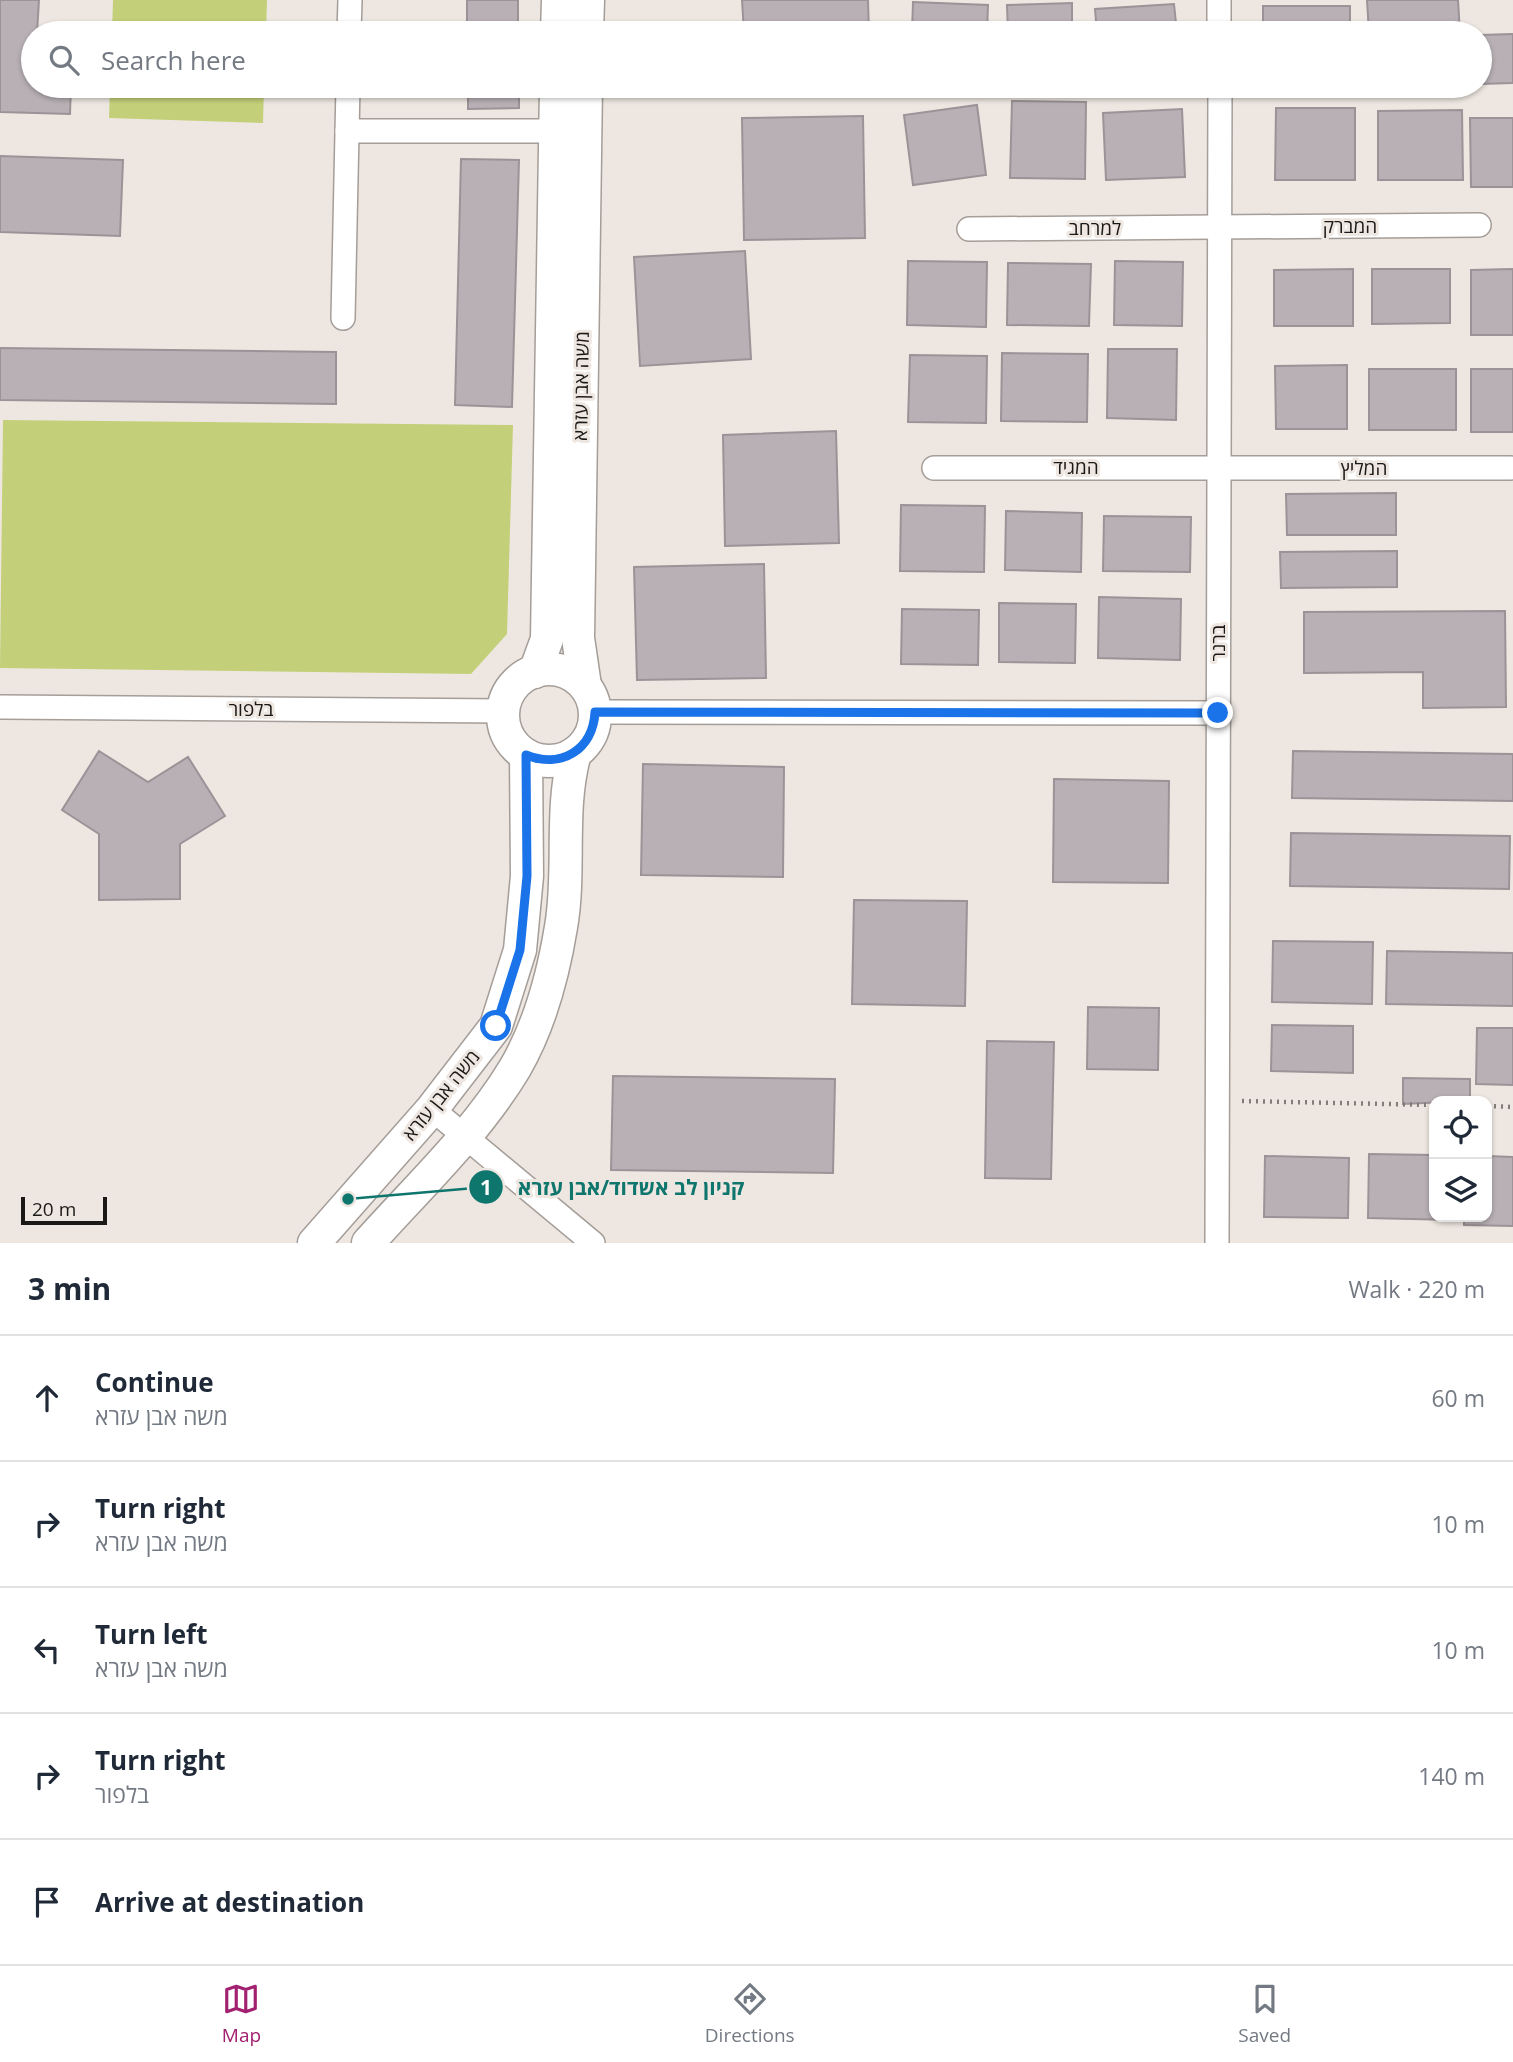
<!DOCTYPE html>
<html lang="en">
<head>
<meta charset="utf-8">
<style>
	body { margin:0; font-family:"Open Sans",Heebo,sans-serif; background:#f6f6f7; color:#1f2937 }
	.controls { position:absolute; right:21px; bottom:21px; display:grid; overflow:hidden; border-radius:14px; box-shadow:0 2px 5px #0004 }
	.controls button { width:63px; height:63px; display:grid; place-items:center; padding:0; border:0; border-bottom:2px solid #e0e1e3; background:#fff; color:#1f2937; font:35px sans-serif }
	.scale { position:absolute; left:21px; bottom:18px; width:86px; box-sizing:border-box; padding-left:7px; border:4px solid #1b1917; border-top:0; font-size:19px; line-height:24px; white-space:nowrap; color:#1b1917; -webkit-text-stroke:5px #eee7e1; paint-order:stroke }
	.stop { position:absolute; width:21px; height:21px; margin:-16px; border:5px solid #1a73e8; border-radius:50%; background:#fff }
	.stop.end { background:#1a73e8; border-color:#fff; box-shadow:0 2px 7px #0008 }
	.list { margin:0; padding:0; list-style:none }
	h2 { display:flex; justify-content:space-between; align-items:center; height:91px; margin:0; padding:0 28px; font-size:30px }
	h2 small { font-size:23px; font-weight:400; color:#747a83 }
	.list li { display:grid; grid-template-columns:46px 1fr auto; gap:21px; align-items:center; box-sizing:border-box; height:126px; padding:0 28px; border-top:2px solid #e0e1e3 }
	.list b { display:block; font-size:26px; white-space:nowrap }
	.list p { margin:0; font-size:23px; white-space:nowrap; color:#747a83 }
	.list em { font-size:23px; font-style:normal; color:#747a83 }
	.icon { flex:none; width:38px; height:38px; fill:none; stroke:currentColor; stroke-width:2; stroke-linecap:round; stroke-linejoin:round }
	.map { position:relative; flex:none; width:1513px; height:1243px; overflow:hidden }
	.search { position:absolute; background:#fff; box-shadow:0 2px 5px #0004; left:21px; right:21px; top:21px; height:77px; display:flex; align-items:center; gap:18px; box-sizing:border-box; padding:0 24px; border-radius:38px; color:#747a83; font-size:26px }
	.sheet { height:721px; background:#fff }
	nav { display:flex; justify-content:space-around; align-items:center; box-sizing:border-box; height:98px; border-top:2px solid #e0e1e3; background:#fff; font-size:19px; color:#747a83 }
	nav a { display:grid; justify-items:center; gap:4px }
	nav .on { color:#a22070 }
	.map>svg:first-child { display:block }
	.green { fill:#c4d079 }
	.building { fill:#b8b0b4; stroke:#9b9397; stroke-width:2 }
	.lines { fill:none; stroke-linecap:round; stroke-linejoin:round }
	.street-casing { stroke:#a49d98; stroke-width:26 }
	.secondary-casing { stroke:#a49d98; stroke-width:35 }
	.path { stroke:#817c78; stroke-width:4.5; stroke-dasharray:2 5; stroke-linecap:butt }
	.street { stroke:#fff; stroke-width:23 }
	.secondary { stroke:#fff; stroke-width:32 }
	.route { stroke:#1a73e8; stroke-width:9 }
	.labels { text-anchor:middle; stroke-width:6; stroke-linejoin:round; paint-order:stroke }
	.street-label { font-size:19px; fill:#1b1917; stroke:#eee7e1 }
	.leader { fill:none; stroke:#0f766e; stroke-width:2.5 }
	.callout-dot { fill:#0f766e; stroke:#eee7e1; stroke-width:2.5 }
	.mark-label { font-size:21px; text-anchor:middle; font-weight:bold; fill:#fff }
	.callout-label { font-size:21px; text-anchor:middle; font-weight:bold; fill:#0f766e; stroke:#eee7e1; stroke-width:6; stroke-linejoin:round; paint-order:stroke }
</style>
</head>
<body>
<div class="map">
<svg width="1513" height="1243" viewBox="0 0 1513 1243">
	<rect width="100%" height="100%" fill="#eee7e1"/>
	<!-- green -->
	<g class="green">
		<path d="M113,0H267L266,33H112Z"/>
		<path d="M110,86H264L263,123L109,118Z"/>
		<path d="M3,420L513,425L507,634L471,674L0,668Z"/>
	</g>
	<!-- building -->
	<g class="building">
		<path d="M0,0H39L37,33H33V86H71L70,114L0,112Z"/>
		<rect x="467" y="0" width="51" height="33"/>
		<path d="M742,0H868L869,33H744Z"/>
		<path d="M1367,0H1458L1460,33H1369Z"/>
		<path d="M913,2L988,5L987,33H912Z"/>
		<path d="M1072,3V33H1008L1007,5Z"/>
		<path d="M1174,4L1177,33H1097L1095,9Z"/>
		<rect x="1263" y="6" width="87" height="27"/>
		<path d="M1513,34V83L1480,84V35Z"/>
		<path d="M468,86H519V108L468,109Z"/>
		<rect x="1263" y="86" width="87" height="4"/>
		<path d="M1012,101L1086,102L1085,179L1010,178Z"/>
		<path d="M977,105L986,175L913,185L904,115Z"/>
		<path d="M1276,108H1355V180H1275Z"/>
		<path d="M1182,109L1185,177L1106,180L1103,113Z"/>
		<path d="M1462,110L1463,180H1378V111Z"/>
		<path d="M863,116L865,238L744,240L742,118Z"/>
		<path d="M1470,118H1513V187H1471Z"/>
		<path d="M0,156L123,160L120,236L0,232Z"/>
		<path d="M461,159L519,160L512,407L455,405Z"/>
		<path d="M745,251L751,359L640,366L634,257Z"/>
		<path d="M908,261L987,262L986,327L907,325Z"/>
		<path d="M1115,261L1183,262L1182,326L1114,325Z"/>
		<path d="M1008,263L1091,264L1089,326L1007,325Z"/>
		<path d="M1353,269V326H1274V270Z"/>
		<path d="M1372,269H1450V323L1372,324Z"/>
		<path d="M1513,269V335H1471V270Z"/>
		<path d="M0,348L336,352V404L0,400Z"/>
		<path d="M1108,349H1177L1176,420L1107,418Z"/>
		<path d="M1002,353L1088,354L1087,422L1001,421Z"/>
		<path d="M910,355L987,356L986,423L908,422Z"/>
		<path d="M1347,365V429H1276L1275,366Z"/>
		<rect x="1369" y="369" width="87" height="61"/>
		<rect x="1471" y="369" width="42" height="63"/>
		<path d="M836,431L839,543L725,546L723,435Z"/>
		<path d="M1396,493V535H1287L1286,494Z"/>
		<path d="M901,505L985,506L984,572L900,571Z"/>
		<path d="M1006,511L1082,513L1081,572L1005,570Z"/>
		<path d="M1104,516L1191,517L1190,572L1103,571Z"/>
		<path d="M1397,551V587L1281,588L1280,552Z"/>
		<path d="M764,564L766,678L637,680L634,567Z"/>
		<path d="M1099,597L1181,599L1180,660L1098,658Z"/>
		<path d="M999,603L1076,604L1075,663L999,662Z"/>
		<path d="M902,609L979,610L978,665L901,664Z"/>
		<path d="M1505,611L1506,707L1423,708V672L1304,673V612Z"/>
		<path d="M99,751L148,782L188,757L225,816L180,844V899L99,900V834L62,810Z"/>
		<path d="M1293,751L1513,754V801L1292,798Z"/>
		<path d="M643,764L784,767L783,877L641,875Z"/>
		<path d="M1054,779L1169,781L1168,883L1053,882Z"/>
		<path d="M1291,833L1510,836L1509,889L1290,886Z"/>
		<path d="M854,900L967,901L965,1006L852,1004Z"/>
		<path d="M1273,941L1373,942L1372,1004L1272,1002Z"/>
		<path d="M1387,951L1513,953V1006L1386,1004Z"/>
		<path d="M1088,1007L1159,1008L1158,1070L1087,1069Z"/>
		<path d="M1272,1025L1353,1026V1073L1271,1071Z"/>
		<path d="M1477,1028H1513V1085L1476,1084Z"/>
		<path d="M987,1041L1054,1042L1051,1179L985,1178Z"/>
		<path d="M613,1076L835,1079L833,1173L611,1170Z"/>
		<path d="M1403,1078L1470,1079V1101L1403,1104Z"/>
		<path d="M1369,1154L1434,1155V1217H1453V1220L1368,1218Z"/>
		<path d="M1265,1156L1349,1158L1348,1218L1264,1217Z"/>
		<path d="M1487,1156L1513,1157V1226L1464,1225V1217H1487Z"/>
	</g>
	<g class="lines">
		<defs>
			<g id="street">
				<path d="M1219,0V33"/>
				<path d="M349,33L350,0"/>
				<path d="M347,131H568"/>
				<path d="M969,229L1479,225"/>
				<path d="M343,318L348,86"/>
				<path d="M934,468H1511"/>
				<path d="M0,707L503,711"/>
				<path d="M595,712L1218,713"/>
				<path d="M432,1109L593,1243"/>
				<path d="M1217,1243L1220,86"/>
			</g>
			<g id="secondary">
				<path d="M557,33L558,0"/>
				<path d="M587,33L588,0"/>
				<circle cx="549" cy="715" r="46"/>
				<path d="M535,672L547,639L556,86"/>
				<path d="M585,686L578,638L586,86"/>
				<path d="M314,1243L432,1109L496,1026L520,950L527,876L526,755"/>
				<path d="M368,1243C418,1187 476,1133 515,1068C540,1025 553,976 561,927C571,870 559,810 575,753"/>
			</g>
		</defs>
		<!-- street casing -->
		<use href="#street" class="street-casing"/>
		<!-- secondary casing -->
		<use href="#secondary" class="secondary-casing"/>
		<!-- path -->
		<g class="path">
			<path d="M1242,1101L1434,1105"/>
			<path d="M1487,1106L1513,1107"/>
		</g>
		<!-- street -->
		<use href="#street" class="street"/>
		<!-- secondary -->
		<use href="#secondary" class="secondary"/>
	</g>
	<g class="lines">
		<!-- route -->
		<path class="route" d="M496,1026L520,950L527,876L526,755C561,769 593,750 595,712L1218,713"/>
	</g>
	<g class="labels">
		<!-- street labels -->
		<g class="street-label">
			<text x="1350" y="233">המברק</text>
			<text x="1095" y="235">למרחב</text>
			<text transform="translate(581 386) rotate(-89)" y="7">משה אבן עזרא</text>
			<text x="1076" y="474">המגיד</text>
			<text x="1364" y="475">המליץ</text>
			<text transform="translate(1218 643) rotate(-90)" y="7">ברנר</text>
			<text x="251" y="716">בלפור</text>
			<text transform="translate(441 1095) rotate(-51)" y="7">משה אבן עזרא</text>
		</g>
	</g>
	<!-- callouts -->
	<path class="leader" d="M348 1199L486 1187"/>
	<g class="callout-dot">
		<circle cx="348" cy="1199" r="7"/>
		<circle cx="486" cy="1187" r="18"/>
	</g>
	<g class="mark-label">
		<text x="486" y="1195">1</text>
	</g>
	<g class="callout-label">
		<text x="631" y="1195">קניון לב אשדוד/אבן עזרא</text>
	</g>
</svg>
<div class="controls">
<button><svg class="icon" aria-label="locate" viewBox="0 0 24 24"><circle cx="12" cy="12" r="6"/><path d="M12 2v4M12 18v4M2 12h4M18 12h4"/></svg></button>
<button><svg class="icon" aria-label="layers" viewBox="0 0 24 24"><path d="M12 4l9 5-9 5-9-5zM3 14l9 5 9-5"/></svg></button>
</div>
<div class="scale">20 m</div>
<div class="stop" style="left:496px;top:1026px"></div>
<div class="stop end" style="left:1218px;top:713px"></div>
<div class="search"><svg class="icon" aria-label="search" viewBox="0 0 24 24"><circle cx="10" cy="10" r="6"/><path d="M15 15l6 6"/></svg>Search here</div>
</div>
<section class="sheet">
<h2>3 min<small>Walk · 220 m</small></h2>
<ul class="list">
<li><svg class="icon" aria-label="ahead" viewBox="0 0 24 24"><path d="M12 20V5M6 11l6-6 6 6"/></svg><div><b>Continue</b><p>משה אבן עזרא</p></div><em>60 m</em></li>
<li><svg class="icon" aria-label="right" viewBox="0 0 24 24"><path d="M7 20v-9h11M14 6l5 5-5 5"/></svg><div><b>Turn right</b><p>משה אבן עזרא</p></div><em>10 m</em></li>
<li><svg class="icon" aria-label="left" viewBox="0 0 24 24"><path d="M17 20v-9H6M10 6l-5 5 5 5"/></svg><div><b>Turn left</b><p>משה אבן עזרא</p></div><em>10 m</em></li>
<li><svg class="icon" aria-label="right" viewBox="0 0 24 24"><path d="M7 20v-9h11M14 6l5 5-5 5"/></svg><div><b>Turn right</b><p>בלפור</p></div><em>140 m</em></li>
<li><svg class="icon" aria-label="arrive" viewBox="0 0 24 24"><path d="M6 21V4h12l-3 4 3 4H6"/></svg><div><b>Arrive at destination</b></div></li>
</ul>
</section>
<nav>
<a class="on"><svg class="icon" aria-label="map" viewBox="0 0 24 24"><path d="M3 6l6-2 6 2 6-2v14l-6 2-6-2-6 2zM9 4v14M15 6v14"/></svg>Map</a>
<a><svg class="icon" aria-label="directions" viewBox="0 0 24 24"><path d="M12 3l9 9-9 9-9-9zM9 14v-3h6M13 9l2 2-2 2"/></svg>Directions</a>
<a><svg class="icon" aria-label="saved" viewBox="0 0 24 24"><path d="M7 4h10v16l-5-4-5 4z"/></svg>Saved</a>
</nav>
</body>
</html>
